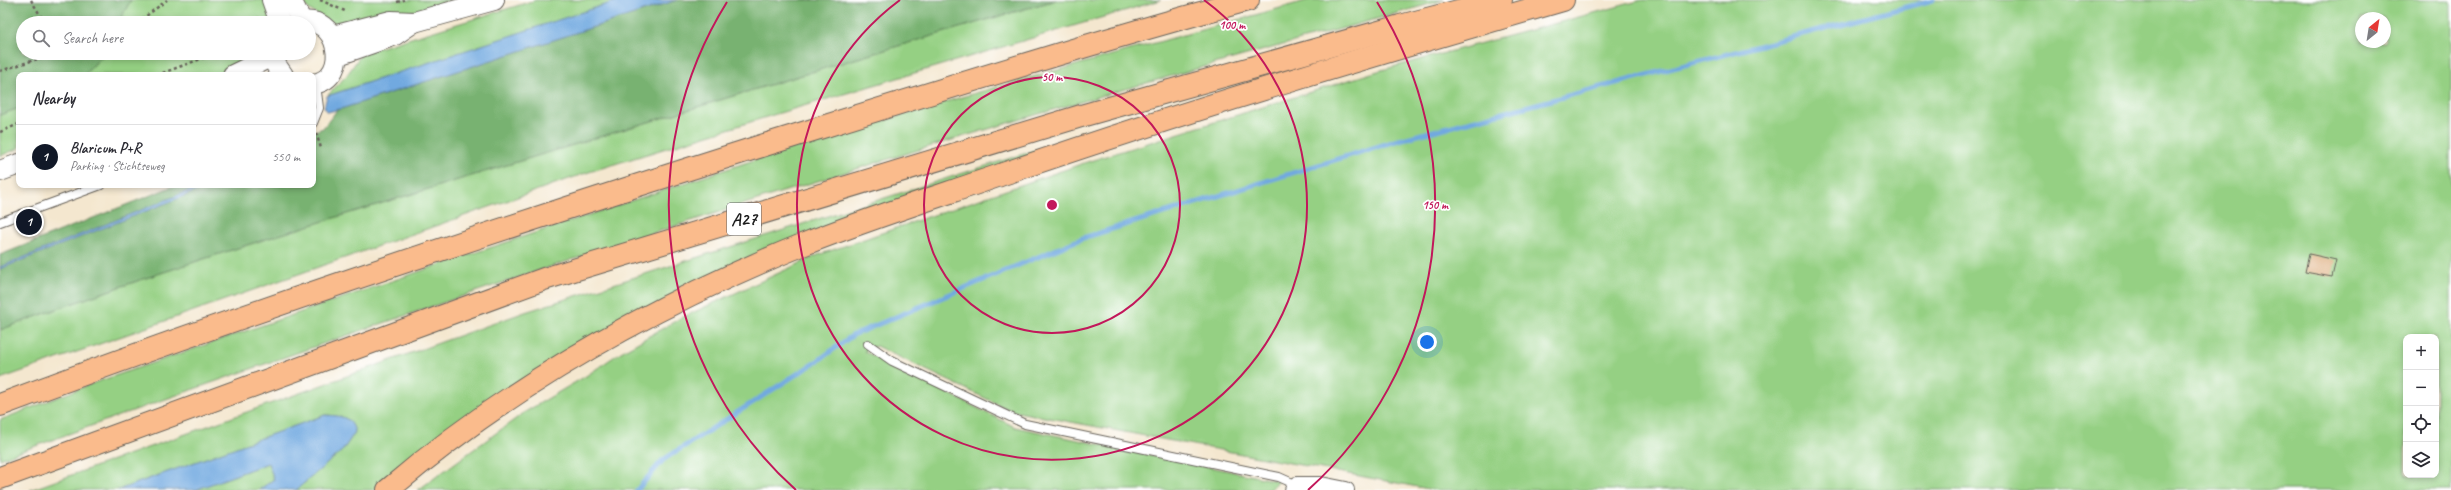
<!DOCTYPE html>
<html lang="en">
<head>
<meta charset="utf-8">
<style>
	body { margin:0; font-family:Caveat,sans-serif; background:#f2f2f3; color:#2b2b33 }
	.controls { position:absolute; right:12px; bottom:12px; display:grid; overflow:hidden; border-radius:8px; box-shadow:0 2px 6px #0003 }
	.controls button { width:36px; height:36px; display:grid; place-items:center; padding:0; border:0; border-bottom:1px solid #e1e1e2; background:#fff; color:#2b2b33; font:20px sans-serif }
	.compass { position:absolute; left:2355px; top:12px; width:36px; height:36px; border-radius:50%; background:#fff; box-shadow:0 2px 6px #0003; rotate:30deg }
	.you { position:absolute; left:1427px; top:342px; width:14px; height:14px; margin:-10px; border:3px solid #fff; border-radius:50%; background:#1a73e8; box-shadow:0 0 0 6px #1a73e833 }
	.badge { display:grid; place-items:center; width:26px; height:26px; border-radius:50%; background:#111827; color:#fff; font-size:13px; font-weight:700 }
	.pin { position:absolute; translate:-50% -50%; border:2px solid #fff; box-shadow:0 1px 4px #0006 }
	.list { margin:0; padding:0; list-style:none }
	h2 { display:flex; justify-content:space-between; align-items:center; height:52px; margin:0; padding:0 16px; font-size:17px }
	h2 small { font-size:13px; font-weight:400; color:#7c7c81 }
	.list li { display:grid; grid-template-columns:26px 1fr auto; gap:12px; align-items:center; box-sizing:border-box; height:64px; padding:0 16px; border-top:1px solid #e1e1e2 }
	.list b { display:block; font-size:15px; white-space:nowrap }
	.list p { margin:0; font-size:13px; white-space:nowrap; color:#7c7c81 }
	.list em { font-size:13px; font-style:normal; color:#7c7c81 }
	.icon { flex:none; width:22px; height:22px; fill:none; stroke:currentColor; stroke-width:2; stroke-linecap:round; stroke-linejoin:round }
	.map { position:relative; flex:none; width:2451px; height:490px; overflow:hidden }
	.search { position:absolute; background:#fff; box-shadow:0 2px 6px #0003; left:16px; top:16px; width:300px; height:44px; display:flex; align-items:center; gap:10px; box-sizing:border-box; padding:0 14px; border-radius:22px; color:#7c7c81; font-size:15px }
	.panel { position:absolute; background:#fff; box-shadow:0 2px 6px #0003; left:16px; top:72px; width:300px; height:116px; border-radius:8px }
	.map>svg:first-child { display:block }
	.green { fill:#95d083; stroke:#587650; fill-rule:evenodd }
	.forest { fill:#78b271; stroke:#4a6746 }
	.water { fill:#71a9e0; stroke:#46627e }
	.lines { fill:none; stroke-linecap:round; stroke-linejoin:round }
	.stream { stroke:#71a9e0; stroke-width:5 }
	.building { fill:#dca977 }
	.service-casing { stroke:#68635b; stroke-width:10 }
	.minor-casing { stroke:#68635b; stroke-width:18 }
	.tertiary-casing { stroke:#68635b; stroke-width:22 }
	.motorway-casing { stroke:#68635b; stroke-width:24 }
	.path { stroke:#68635b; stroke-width:2.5; stroke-dasharray:3 3; stroke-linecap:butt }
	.service { stroke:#fff; stroke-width:8 }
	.minor { stroke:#fff; stroke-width:16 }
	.tertiary { stroke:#fff; stroke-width:20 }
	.motorway { stroke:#fabb8c; stroke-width:22 }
	.ring { fill:none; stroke:#c2185b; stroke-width:2 }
	.labels { text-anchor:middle; stroke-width:3.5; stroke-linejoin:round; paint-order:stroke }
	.shield { fill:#fff; stroke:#606060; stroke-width:1 }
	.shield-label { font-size:18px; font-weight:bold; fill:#1c1c1c }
	.centre { fill:#c2185b; stroke:#fff; stroke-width:2 }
	.ring-label { font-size:12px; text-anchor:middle; font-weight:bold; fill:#c2185b; stroke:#fff; stroke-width:3.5; stroke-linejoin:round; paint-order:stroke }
</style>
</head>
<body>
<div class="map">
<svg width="2451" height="490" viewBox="0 0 2451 490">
	<rect width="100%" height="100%" fill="#fff"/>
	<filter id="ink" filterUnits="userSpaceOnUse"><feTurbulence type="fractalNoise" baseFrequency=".025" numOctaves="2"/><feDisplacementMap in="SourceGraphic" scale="8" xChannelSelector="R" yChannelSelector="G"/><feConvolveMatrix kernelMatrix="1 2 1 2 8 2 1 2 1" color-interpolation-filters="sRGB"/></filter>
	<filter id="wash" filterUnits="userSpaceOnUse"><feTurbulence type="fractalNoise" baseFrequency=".012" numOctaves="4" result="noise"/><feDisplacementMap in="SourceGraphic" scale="16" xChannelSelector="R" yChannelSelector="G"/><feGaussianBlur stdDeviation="0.9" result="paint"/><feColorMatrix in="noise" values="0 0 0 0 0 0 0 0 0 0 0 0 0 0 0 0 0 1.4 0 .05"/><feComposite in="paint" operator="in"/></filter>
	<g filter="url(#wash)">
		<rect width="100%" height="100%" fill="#f4e7cf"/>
		<!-- green -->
		<g class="green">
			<path d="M131,0H268L274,23H118Z"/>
			<path d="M298,0H452C426,7 358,30 335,23C322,19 307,9 298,0Z"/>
			<path d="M536,0H620L327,96L347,75L362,53Z"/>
			<path d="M1056,0H1161L773,115L589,172L0,379V330C166,267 338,217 507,165C690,110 872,52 1056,0Z"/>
			<path d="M1309,0H1444C1288,44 1131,86 975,133C647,231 322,341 0,459V420L91,384L444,263L763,157L965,96Z"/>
			<path d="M1642,0H2451V490H1434L1012,411L876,346L864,351L1015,427L1278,481L1270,490H418L525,412L586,376L621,352L679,319L818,255L1090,161L1378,71ZM2361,18H2385V42H2361ZM2406,337H2436V475H2406Z"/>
			<path d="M105,53H255L238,66L216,75H84Z"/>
			<path d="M19,108V148L0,156V115Z"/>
			<path d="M1077,137L1061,150L791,243L440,437L374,490H296L343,450L355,432C351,416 341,416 325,415L118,490H30L525,312Z"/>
			<path d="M268,463L274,479L259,490H195Z"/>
		</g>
		<!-- forest -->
		<g class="forest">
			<path d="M131,0L118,23H23V53H105L84,75H19V108L0,115V1Z"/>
			<path d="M677,0H1056C872,52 690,110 507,165C338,217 166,267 0,330V255L176,185H313V132L323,128L337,110Z"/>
		</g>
		<!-- water -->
		<g class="water">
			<path d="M619,0H677L344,108L328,112L324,107L327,96Z"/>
			<path d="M203,185H212L0,269V267Z"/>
			<path d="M325,415C340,416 351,416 355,432L343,450L296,490H259L274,479L268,463L195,490H118Z"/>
		</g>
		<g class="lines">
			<!-- stream -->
			<path class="stream" d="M637,490L663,460L819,360L853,335L1083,238L1399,140L1933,0"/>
		</g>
		<g id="blocks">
			<!-- building -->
			<path class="building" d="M2309,254L2336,260L2332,277L2305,272Z"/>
		</g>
	</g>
	<g filter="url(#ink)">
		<use href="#blocks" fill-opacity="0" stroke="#68635b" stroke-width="1"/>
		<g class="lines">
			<defs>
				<g id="service">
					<path d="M313,123L319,108L316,84"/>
					<path d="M0,222L101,185"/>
					<path d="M868,344L892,361L1025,424L1279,477L1297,485"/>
				</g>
				<path id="minor" d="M1293,490L1297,485H1321L1346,490"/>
				<g id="tertiary">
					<path d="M272,0L280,23"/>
					<path d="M291,0L302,22"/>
					<path d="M299,23C338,11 353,78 313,84"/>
					<path d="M333,36L391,21L414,22L494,0"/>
					<path d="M274,53L276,65L283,75"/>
					<path d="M338,55L395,35L414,22"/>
					<path d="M233,75L274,55"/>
					<path d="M0,171L19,164"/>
				</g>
				<g id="motorway">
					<path d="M0,405C249,311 501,228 755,148C919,97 1082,45 1248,0"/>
					<path d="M0,478L544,279L1081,116L1400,26L1501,0"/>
					<path d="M388,490C510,386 654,305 802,245C870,218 940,196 1009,172C1192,109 1377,54 1563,0"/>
				</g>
			</defs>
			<!-- service casing -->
			<use href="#service" class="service-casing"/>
			<!-- minor casing -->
			<use href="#minor" class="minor-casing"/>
			<!-- tertiary casing -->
			<use href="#tertiary" class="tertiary-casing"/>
			<!-- motorway casing -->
			<use href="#motorway" class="motorway-casing"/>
			<!-- path -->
			<g class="path">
				<path d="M31,0L45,23"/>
				<path d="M320,0L347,12"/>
				<path d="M397,2L404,0"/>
				<path d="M137,23L167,0"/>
				<path d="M256,23L259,17"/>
				<path d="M0,71L56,53"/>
				<path d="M157,75L217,53"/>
				<path d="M0,132L19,124"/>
				<path d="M316,133L321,148"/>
			</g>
			<!-- service -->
			<use href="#service" class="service"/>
			<!-- minor -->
			<use href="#minor" class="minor"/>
			<!-- tertiary -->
			<use href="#tertiary" class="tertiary"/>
			<!-- motorway -->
			<use href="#motorway" class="motorway"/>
		</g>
	</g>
	<!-- distance rings -->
	<g class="ring">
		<circle cx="1052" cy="205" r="128"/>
		<path d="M1204 0A255 255 0 1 1 900 0"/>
		<path d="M796 490A383 383 0 0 1 727 2M1377 2A383 383 0 0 1 1308 490"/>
	</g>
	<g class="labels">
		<!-- shield labels -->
		<rect class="shield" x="727" y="203" width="34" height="32" rx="3"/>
		<g class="shield-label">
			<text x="744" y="225">A27</text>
		</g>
	</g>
	<circle cx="1052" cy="205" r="6" class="centre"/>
	<g class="ring-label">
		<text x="1232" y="29">100 m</text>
		<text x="1052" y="81">50 m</text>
		<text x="1435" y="209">150 m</text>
	</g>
</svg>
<div class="controls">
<button>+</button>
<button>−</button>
<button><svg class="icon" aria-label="locate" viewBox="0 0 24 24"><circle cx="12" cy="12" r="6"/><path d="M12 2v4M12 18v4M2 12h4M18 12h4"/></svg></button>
<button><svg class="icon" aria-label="layers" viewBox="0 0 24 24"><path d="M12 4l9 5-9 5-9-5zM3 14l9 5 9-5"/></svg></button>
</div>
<svg class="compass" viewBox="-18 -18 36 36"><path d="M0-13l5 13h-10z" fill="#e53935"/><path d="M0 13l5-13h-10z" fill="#7c7c81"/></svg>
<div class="you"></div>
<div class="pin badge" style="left:29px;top:222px">1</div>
<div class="search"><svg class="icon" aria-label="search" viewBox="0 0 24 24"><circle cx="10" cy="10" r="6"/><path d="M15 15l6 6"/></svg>Search here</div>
<section class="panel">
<h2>Nearby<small></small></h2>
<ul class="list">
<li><span class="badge">1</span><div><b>Blaricum P+R</b><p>Parking · Stichtseweg</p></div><em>550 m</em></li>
</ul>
</section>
</div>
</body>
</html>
